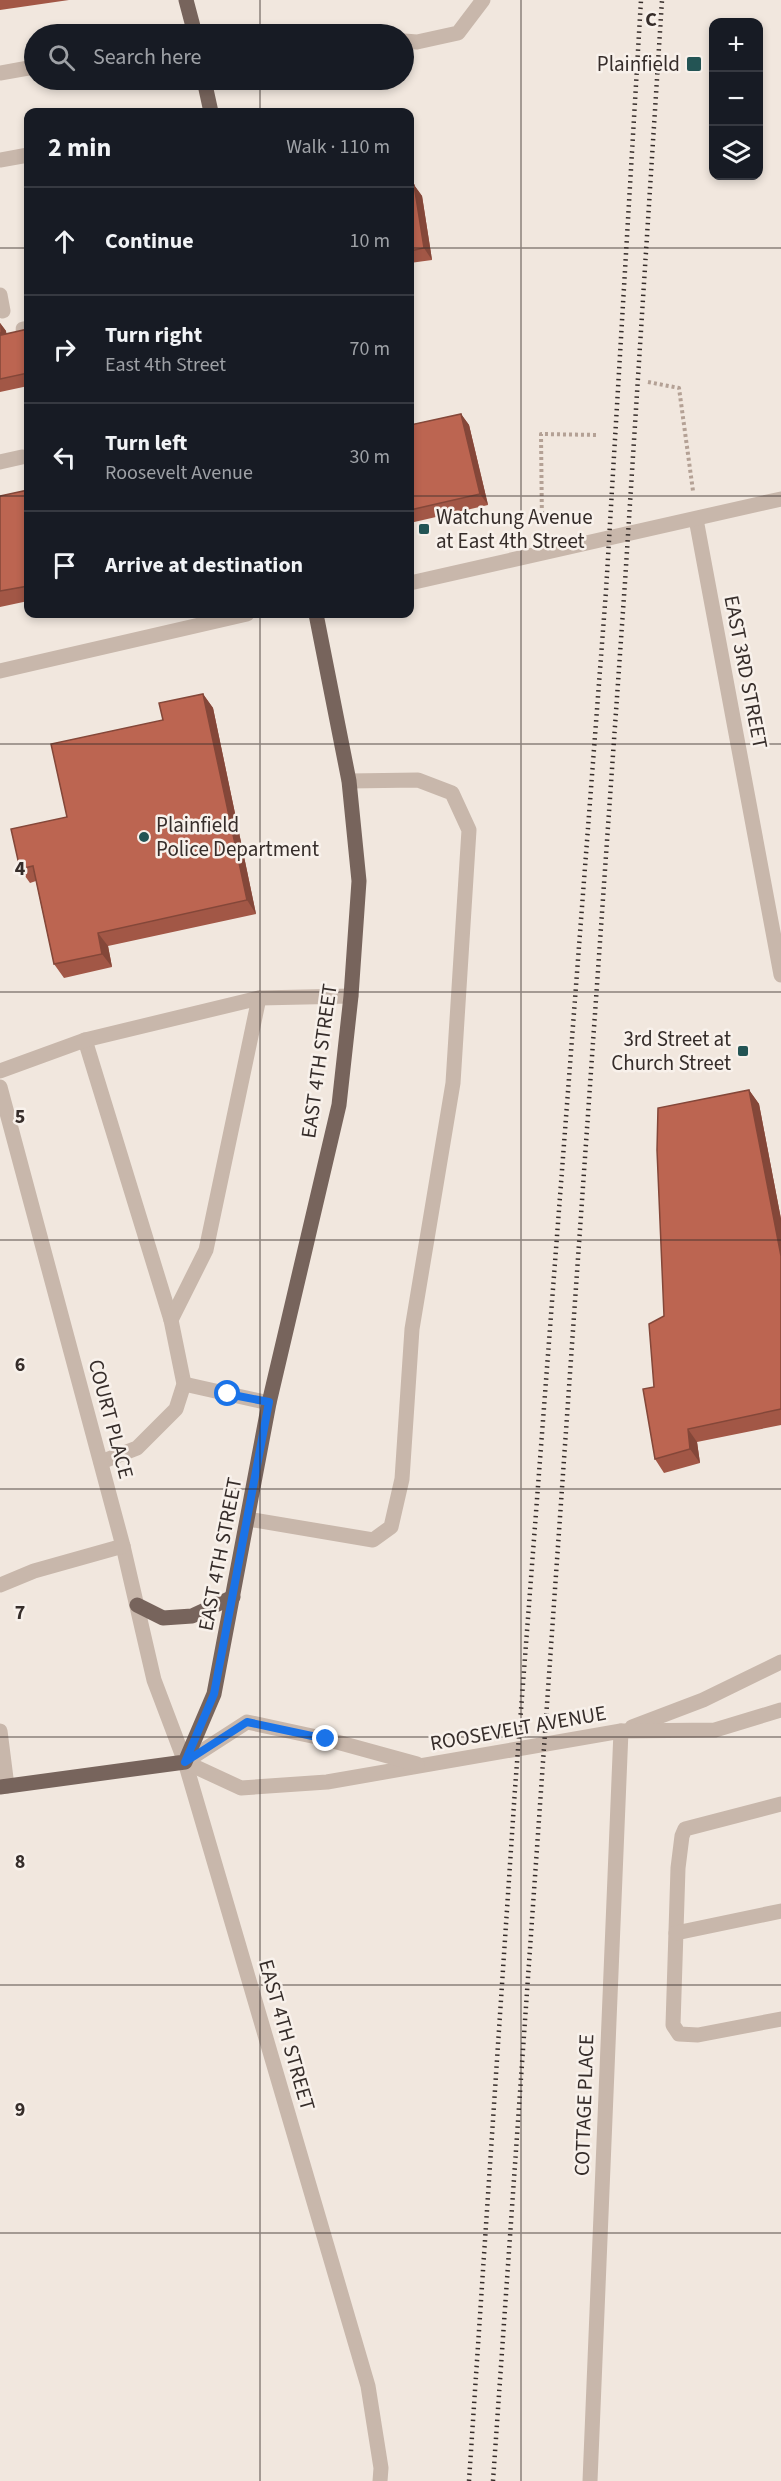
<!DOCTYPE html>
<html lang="en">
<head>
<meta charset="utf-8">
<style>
	body { margin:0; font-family:"Source Sans 3",sans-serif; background:#242831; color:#f1f3f6 }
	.controls { position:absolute; right:18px; top:18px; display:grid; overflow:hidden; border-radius:12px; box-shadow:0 3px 9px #0003 }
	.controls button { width:54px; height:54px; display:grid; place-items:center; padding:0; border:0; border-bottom:2px solid #363941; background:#171b24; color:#f1f3f6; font:30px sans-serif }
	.stop { position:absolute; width:18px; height:18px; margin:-14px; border:4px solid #1a73e8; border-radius:50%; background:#fff }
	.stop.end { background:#1a73e8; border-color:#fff; box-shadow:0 2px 6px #0008 }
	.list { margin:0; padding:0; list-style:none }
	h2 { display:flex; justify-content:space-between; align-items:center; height:78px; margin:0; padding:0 24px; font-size:26px }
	h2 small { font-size:20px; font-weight:400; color:#9ea1a6 }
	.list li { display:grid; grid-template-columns:39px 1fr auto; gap:18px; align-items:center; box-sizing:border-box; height:108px; padding:0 24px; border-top:2px solid #363941 }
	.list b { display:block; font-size:22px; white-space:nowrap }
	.list p { margin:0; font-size:20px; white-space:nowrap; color:#9ea1a6 }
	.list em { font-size:20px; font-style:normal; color:#9ea1a6 }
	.icon { flex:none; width:33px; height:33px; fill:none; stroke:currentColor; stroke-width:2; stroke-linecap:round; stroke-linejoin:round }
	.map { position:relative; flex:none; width:781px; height:2481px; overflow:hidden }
	.search { position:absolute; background:#171b24; box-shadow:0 3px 9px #0003; left:24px; top:24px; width:390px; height:66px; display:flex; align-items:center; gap:15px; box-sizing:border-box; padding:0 21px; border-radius:33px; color:#9ea1a6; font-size:22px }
	.panel { position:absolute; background:#171b24; box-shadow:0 3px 9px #0003; left:24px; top:108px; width:390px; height:510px; border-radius:12px }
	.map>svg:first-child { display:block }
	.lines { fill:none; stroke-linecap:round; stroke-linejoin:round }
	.path { stroke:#b4a195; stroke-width:4; stroke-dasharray:3 3; stroke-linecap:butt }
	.minor { stroke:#c8b7ab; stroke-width:15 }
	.major { stroke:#77645c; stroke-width:15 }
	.rail { stroke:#362d2a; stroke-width:4.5; stroke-dasharray:1.5 4.5; stroke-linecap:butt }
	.wall { fill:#a25746 }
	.shaded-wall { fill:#844739 }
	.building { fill:#bc6551; stroke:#844739; stroke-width:1.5 }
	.route { stroke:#1a73e8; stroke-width:8 }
	.grid { fill:none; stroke:#362d2a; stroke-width:1.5; stroke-opacity:0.55 }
	.poi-dot { fill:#235454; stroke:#f8f1eb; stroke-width:2 }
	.labels { text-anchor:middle; stroke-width:5; stroke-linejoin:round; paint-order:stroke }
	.poi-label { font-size:21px; fill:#362d2a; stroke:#f8f1eb; text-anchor:end }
	.street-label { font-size:21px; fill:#362d2a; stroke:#f8f1eb }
	.grid-label { font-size:20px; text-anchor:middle; font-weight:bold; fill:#362d2a; stroke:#f8f1eb; stroke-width:5; stroke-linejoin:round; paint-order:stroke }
</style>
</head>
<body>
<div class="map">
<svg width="781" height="2481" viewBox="0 0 781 2481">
	<rect width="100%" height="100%" fill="#f1e7de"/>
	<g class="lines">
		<!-- path -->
		<g class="path">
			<path d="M648,382L679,388L693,491"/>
			<path d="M542,526L541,434L599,435"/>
		</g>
		<!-- minor -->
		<g class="minor">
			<path d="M404,41L417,42L458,33L483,0"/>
			<path d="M0,73L34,67"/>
			<path d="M0,160L28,155"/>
			<path d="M0,295L3,311"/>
			<path d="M23,329L28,328"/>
			<path d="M0,462L22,457"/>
			<path d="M696,519L781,975"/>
			<path d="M410,583L781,499"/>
			<path d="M0,671L247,614"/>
			<path d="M85,1040L171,1320L184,1384L176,1409L137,1448L101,1462"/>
			<path d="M0,1071L85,1040L259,998L351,996"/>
			<path d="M0,1087L123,1546L154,1680L185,1762L368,2386L381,2468L380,2481"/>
			<path d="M171,1320L206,1250L259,998"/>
			<path d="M184,1384L269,1403"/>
			<path d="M248,1519L373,1540L391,1527L402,1479L412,1329L453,1083L469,830L452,793L418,780L349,781"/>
			<path d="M0,1585L34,1571L123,1546"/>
			<path d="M632,1727L703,1700L781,1662"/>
			<path d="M0,1731L7,1786"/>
			<path d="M185,1762L241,1788L327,1782L621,1731L715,1730L781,1710"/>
			<path d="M185,1762L247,1722L326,1739L417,1764"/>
			<path d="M781,1804L685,1829L682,1836L678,1868L673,2025L679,2034L698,2035L781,2019"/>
			<path d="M676,1933L781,1911"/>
			<path d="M590,2481L621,1731"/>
		</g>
		<!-- major -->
		<g class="major">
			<path d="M186,0L195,34"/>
			<path d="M204,80L211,112"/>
			<path d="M137,1605L163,1618L192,1616L233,1597"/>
			<path d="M0,1787L185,1762L214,1694L269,1403L339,1105L351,996L359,881L349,781L316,614"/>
		</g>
		<!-- rail -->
		<g class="rail">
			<path d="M469,2481L515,1789L606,591L641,0"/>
			<path d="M493,2481L625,582L662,0"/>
		</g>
	</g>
	<!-- wall -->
	<g class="wall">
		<path d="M0,0H69L0,10Z"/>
		<path d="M410,185H414L422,196L432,260L410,263Z"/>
		<path d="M0,323L6,331V334L28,329V386L0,392Z"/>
		<path d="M461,414L469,425L488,505L410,523V425Z"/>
		<path d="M28,490V601L0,607V496Z"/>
		<path d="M203,694L213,708L256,914L108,946L112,967L64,978L54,964L36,881L30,883L20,869L67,817L163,720Z"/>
		<path d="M749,1090L759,1104L781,1219V1425L697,1442L700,1463L664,1473L655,1459L654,1387L664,1316Z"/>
	</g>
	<!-- shaded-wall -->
	<g class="shaded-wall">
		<path d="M414,185L422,196L432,260L424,248Z"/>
		<path d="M0,323L6,331L9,346L1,335Z"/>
		<path d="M461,414L469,425L488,505L480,494Z"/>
		<path d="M203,694L213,708L256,914L247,900Z"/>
		<path d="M98,933L108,946L112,967L102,954Z"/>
		<path d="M749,1090L759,1104L781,1219V1256Z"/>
		<path d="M688,1429L697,1442L700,1463L690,1449Z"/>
	</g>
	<!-- building -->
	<g class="building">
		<path d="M410,185H414L424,248L410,251Z"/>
		<path d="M28,329V373L0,379V332L1,335Z"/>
		<path d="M461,414L480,494L410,510V425Z"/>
		<path d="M28,490V586L0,591V496Z"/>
		<path d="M203,694L247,900L98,933L102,954L54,964L33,866L20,869L11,829L67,817L51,744L163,720L159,703Z"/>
		<path d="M749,1090L781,1256V1409L688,1429L690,1449L655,1459L643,1389L654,1387L649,1324L664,1316L657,1150L658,1108Z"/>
	</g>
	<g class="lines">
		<!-- route -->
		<path class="route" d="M228,1394L269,1402L214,1694L185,1762L247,1722L326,1739"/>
	</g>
	<!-- grid -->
	<path class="grid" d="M260,0V34M521,0V2481M260,80V112M0,248H28M410,248H781M0,496H28M410,496H781M260,614V2481M0,744H781M0,992H781M0,1240H781M0,1489H781M0,1737H781M0,1985H781M0,2233H781"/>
	<!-- markers -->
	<g class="poi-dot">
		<rect x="686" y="56" width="16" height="16" rx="3"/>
		<rect x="418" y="523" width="12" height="12" rx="3"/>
		<circle cx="144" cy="837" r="6"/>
		<rect x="737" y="1045" width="12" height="12" rx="3"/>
	</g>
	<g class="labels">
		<!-- poi labels -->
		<g class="poi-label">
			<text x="680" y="71">Plainfield</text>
			<text x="436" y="524" text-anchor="start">Watchung Avenue<tspan x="436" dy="24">at East 4th Street</tspan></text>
			<text x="156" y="832" text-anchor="start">Plainfield<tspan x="156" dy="24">Police Department</tspan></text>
			<text x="731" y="1046">3rd Street at<tspan x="731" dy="24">Church Street</tspan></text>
		</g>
		<!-- street labels -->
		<g class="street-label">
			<text transform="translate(746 672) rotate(79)" y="7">EAST 3RD STREET</text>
			<text transform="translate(319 1061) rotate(-82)" y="7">EAST 4TH STREET</text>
			<text transform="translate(111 1419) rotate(75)" y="7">COURT PLACE</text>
			<text transform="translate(220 1554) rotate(-79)" y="7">EAST 4TH STREET</text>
			<text transform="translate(518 1728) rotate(-10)" y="7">ROOSEVELT AVENUE</text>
			<text transform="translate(287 2035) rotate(74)" y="7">EAST 4TH STREET</text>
			<text transform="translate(584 2105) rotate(-88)" y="7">COTTAGE PLACE</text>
		</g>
	</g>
	<g class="grid-label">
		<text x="651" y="26">C</text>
		<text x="20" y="875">4</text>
		<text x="20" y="1123">5</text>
		<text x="20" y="1371">6</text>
		<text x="20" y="1619">7</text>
		<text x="20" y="1868">8</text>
		<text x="20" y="2116">9</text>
	</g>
</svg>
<div class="controls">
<button>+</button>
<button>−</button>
<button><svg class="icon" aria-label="layers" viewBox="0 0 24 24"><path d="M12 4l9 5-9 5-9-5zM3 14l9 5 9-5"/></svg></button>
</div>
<div class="stop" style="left:228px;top:1394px"></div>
<div class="stop end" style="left:326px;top:1739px"></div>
<div class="search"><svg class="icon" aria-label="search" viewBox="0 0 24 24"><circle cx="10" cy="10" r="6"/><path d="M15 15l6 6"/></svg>Search here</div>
<section class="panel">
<h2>2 min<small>Walk · 110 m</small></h2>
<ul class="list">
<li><svg class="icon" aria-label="ahead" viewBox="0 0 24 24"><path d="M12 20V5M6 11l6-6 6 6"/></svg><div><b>Continue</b></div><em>10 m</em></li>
<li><svg class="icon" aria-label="right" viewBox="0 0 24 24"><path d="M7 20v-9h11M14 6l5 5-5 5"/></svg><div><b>Turn right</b><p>East 4th Street</p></div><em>70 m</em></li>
<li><svg class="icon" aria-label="left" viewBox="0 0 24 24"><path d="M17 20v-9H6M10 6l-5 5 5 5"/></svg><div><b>Turn left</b><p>Roosevelt Avenue</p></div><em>30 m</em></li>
<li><svg class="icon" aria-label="arrive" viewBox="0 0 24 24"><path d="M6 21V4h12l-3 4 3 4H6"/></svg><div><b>Arrive at destination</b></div></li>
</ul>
</section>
</div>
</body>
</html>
